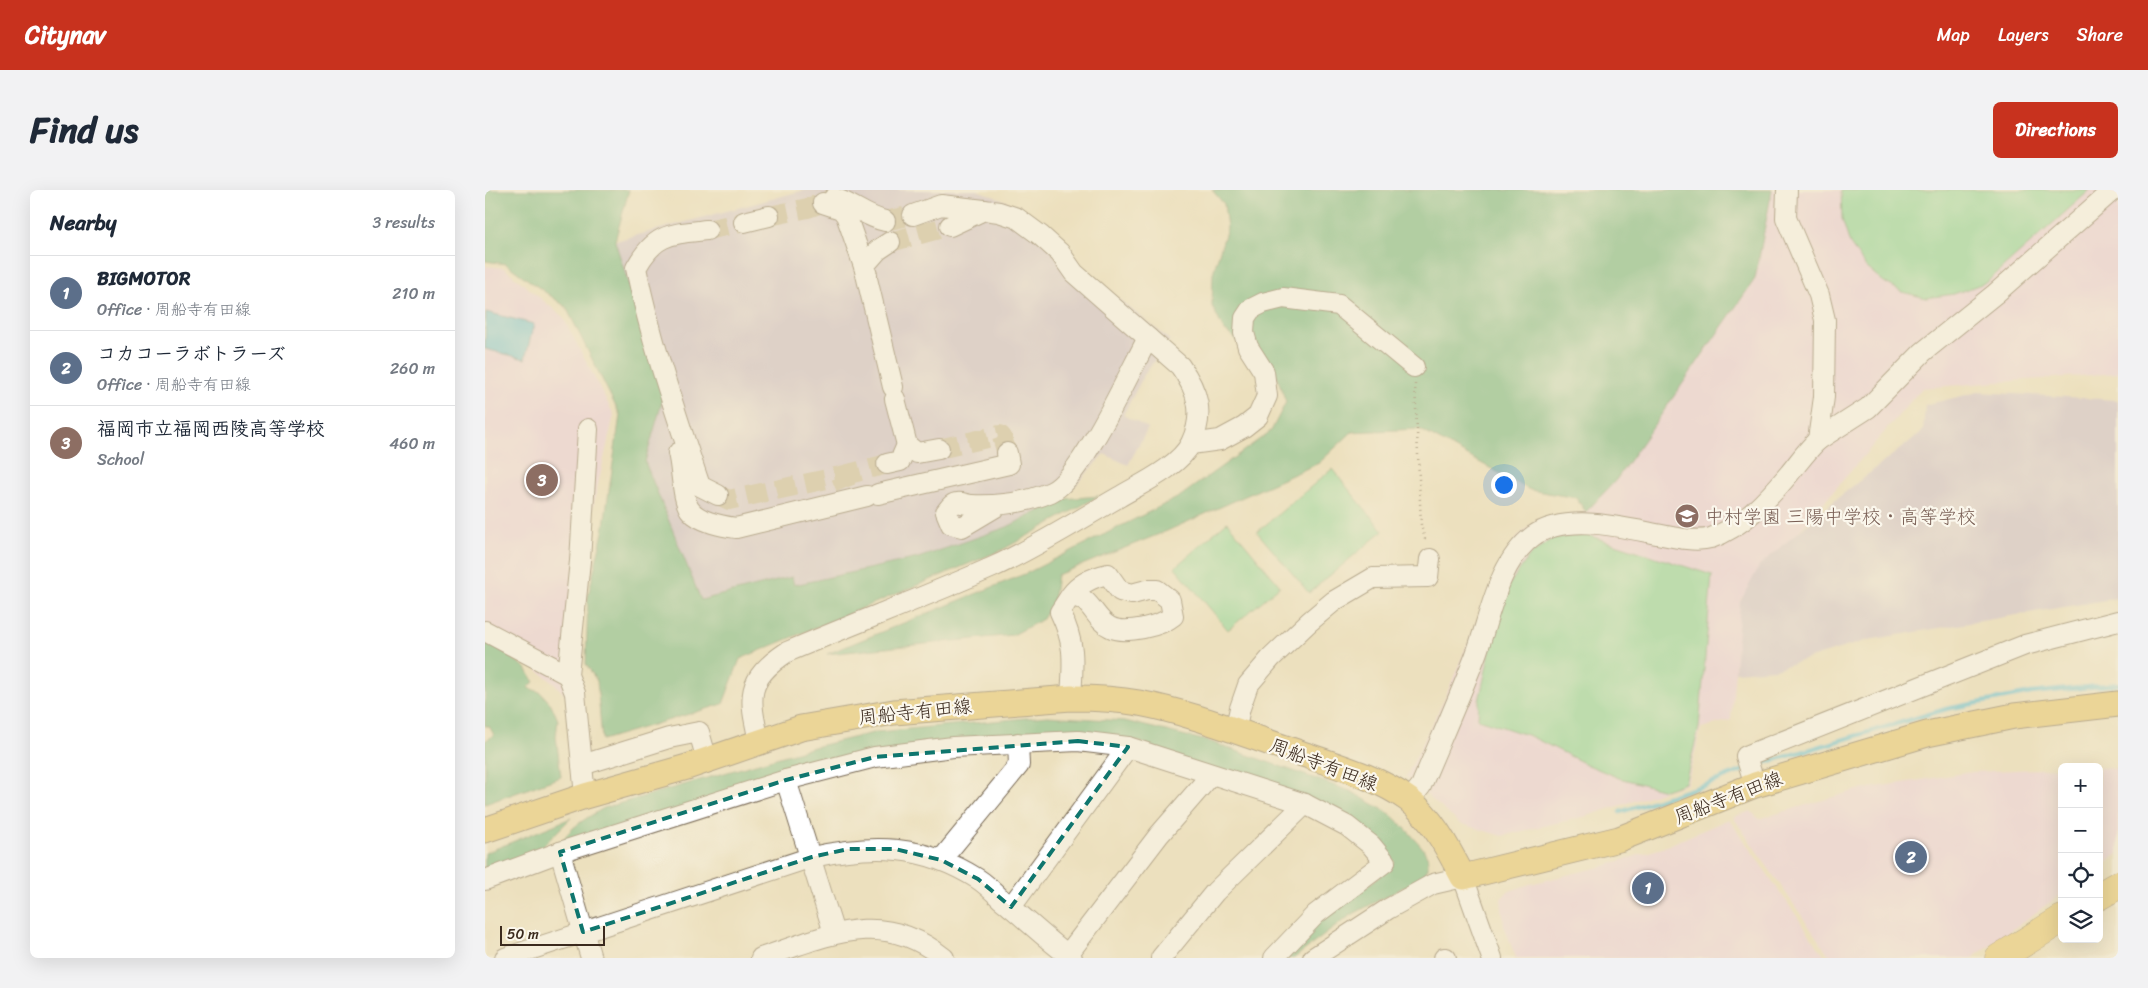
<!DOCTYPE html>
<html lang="en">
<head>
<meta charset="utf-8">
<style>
	body { margin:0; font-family:Sriracha,"Klee One",sans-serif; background:#f2f2f3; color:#1f2937 }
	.controls { position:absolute; right:15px; bottom:15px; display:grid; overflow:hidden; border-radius:8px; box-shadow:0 5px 20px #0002 }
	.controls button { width:45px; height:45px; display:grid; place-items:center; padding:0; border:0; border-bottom:1px solid #e0e1e3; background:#fff; color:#1f2937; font:25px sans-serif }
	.scale { position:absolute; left:15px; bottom:12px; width:105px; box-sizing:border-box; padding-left:5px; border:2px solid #3b2a1e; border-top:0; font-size:14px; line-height:18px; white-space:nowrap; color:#3b2a1e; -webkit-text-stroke:4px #fbf7ec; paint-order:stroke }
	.you { position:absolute; left:1018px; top:294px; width:18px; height:18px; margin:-12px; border:4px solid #fff; border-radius:50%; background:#1a73e8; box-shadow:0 0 0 8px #1a73e833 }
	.badge { display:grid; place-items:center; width:32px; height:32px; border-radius:50%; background:#c8321e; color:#fff; font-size:16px; font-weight:700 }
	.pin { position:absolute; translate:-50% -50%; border:2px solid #fff; box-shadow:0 1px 5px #0006 }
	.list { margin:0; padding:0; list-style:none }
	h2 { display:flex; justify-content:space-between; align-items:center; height:65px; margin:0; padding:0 20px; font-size:21px }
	h2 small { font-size:16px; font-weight:400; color:#747a83 }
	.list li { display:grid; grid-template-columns:32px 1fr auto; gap:15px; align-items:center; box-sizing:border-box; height:75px; padding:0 20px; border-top:1px solid #e0e1e3 }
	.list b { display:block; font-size:19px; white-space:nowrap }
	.list p { margin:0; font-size:16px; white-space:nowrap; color:#747a83 }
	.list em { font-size:16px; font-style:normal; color:#747a83 }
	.icon { flex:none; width:28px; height:28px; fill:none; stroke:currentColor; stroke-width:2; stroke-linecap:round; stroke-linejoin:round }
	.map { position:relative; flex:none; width:1633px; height:768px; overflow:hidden; border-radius:8px }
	header { display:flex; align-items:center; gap:30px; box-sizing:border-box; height:70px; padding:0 25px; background:#c8321e; color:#fff }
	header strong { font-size:24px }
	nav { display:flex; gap:28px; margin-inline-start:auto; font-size:18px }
	.intro { display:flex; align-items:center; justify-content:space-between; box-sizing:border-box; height:120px; padding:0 30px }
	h1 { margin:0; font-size:35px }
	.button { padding:12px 22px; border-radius:8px; background:#c8321e; color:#fff; font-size:18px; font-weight:700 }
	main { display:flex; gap:30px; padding:0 30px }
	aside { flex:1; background:#fff; border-radius:8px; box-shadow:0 5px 20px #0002 }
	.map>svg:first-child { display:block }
	.built { fill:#eed0e7 }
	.industrial { fill:#ccbed3 }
	.green { fill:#85d89a; stroke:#60815c }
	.forest { fill:#6cb882; stroke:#547150 }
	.water { fill:#5cc0da; stroke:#4c757c }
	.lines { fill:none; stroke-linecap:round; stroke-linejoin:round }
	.stream { stroke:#5cc0da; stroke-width:4.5 }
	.minor-tunnel { stroke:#c9bc9e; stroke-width:20; stroke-dasharray:20 10; stroke-linecap:butt }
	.minor-casing { stroke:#796a56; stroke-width:22 }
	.major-casing { stroke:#796a56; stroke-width:27 }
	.highway-casing { stroke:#796a56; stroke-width:29 }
	.path { stroke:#796a56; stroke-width:2.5; stroke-dasharray:1 4; stroke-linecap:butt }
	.minor { stroke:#fff; stroke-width:20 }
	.major { stroke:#e9c769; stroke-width:25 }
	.highway { stroke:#e9c769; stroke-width:28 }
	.marked { fill:none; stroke:#0f766e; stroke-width:4; stroke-dasharray:10 6; stroke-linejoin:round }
	.labels { text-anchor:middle; stroke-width:4.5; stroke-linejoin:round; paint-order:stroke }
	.education-label { font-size:19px; fill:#785e54; stroke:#fbf7ec; text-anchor:start }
	.street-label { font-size:19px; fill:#3b2a1e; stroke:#fbf7ec }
</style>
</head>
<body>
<header>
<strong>Citynav</strong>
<nav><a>Map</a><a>Layers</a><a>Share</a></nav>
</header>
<div class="intro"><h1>Find us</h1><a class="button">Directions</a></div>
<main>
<aside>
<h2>Nearby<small>3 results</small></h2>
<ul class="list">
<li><span class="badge" style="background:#5c6f8a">1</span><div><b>BIGMOTOR</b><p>Office · 周船寺有田線</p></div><em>210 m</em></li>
<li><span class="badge" style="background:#5c6f8a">2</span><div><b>コカコーラボトラーズ</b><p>Office · 周船寺有田線</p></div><em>260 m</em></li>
<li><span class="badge" style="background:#8d6e63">3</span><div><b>福岡市立福岡西陵高等学校</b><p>School</p></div><em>460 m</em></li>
</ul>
</aside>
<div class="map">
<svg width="1633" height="768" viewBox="0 0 1633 768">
	<rect width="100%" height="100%" fill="#fbf7ec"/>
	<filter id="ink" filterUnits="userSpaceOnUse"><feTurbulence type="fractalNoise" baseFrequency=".02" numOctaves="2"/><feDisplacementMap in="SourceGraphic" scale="10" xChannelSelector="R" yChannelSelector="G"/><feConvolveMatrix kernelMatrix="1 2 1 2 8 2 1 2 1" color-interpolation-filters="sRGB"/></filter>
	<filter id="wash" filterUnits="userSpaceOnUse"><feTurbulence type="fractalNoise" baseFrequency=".0096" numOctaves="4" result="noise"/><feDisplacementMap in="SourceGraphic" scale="20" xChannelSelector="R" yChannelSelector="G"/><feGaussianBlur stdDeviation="1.12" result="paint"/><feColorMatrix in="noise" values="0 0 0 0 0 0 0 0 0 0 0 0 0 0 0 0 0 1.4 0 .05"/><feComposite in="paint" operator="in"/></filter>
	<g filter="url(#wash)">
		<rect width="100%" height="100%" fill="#ece0be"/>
		<!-- built -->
		<g class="built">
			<path d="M1287,0H1633V183L1437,198L1256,409L1246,530L1216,538L1202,594L1102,626L1017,646L974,633L921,587L960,508L1020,364L1034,346L1051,330L1101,322L1131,290L1281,26Z"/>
			<path d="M0,76L19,78L78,127L129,225L99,355L95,484L100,541L84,509L70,494L45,474L0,451Z"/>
			<path d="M1577,578V704L1487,768H1346L1248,627L1266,621L1274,629L1372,600L1487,582Z"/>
			<path d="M1614,578L1633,579V664L1614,678Z"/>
			<path d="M1244,629L1341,768H1031L1019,736L1016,709L1022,702L1045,694L1115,677L1177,658Z"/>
		</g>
		<!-- industrial -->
		<g class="industrial">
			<path d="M320,0H492L536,17L572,44L602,84L685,150L659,185L638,225L663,238L643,275L619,264L578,309L522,337L433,368L309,395L306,387L216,410L173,313L160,272L179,205L130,51Z"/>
			<path d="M1493,202L1633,210V408L1383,450L1290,479L1250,482L1255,412L1275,375L1354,307L1438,241L1440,215Z"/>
		</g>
		<!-- green -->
		<g class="green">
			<path d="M1356,0H1605L1502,92L1469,104L1441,108L1417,102L1399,92L1381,77L1365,54L1357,29Z"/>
			<path d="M847,279L898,341L824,403L772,342Z"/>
			<path d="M742,332L795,396L743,440L690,377Z"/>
			<path d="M1102,345L1227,385L1214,538L1200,593L1180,600L1134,588L1103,575L1045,546L993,529L994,511L1013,425L1025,393L1045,365L1068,348Z"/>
		</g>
		<!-- forest -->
		<g class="forest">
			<path d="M0,0H144L130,51L179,205L160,272L216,410L307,387L309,395L433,368L522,337L578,309L614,306L517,360L255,469L238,514L117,550L112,491L101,474L103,406L118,342L135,225L81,117L21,74L0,71Z"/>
			<path d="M727,0H1287L1270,89L1131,290L1101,322L1091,308L1045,300L934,239L867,242L834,273L682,341L572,385L568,412L558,429L528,445L342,464L542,383L694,307L786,241L801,212L790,181L739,140L727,116L728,83L742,38L739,14Z"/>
			<path d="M0,448L41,478L49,492L43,498L55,502L66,514L73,530L71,546L76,587L0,614V551L9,545L4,536H0Z"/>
			<path d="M562,526L640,531L726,552L865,601L904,623L921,639L937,657L943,668V678L938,687L866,725L809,768H797L839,727L894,687L910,673L906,666L881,640L652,551L452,552L75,656C83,637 102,628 119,618L329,557L392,542Z"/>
			<path d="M86,628L55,659L0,680V663Z"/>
		</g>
		<!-- water -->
		<path class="water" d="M1,122L49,134L40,169L0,159Z"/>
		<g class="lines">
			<!-- stream -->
			<g class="stream">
				<path d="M1269,576L1461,519L1546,503L1633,494"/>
				<path d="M1135,622L1220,595L1259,580"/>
			</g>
		</g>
	</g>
	<g filter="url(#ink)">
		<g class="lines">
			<!-- minor-tunnel -->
			<g class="minor-tunnel">
				<path d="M284,26L323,18L349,8"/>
				<path d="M400,31L428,25"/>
				<path d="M222,40L259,32"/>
				<path d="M405,52L465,36"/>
				<path d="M454,259L515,245L517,247L522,263"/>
				<path d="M356,286L402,274"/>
				<path d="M233,305L244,310L356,286L361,298"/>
			</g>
			<defs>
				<g id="minor">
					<path d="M1302,0L1301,28L1334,105L1340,130L1339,207L1333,250L1383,218L1438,162L1510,104L1628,0"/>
					<path d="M349,8C368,14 381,27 400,31"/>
					<path d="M338,13L356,19L361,25L382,85"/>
					<path d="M428,25L456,15L499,20L465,36"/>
					<path d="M259,32L284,26"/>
					<path d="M222,40C186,44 170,43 151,78C166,152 191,224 215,296L233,305"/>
					<path d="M405,52L393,60L379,76L408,197"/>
					<path d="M410,209L422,255L432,263L454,259"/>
					<path d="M706,254L735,250L759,237L773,226L782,206L779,182L763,157L759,143L760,128L766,119L778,113L798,108L854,115L929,177"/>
					<path d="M193,263C197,277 197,312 206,321C215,332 238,336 251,338L382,306"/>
					<path d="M402,274L415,271L422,255"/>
					<path d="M393,304L524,274L522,263"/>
					<path d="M514,315L477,337L466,334L461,322C464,319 467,313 472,313C477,312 482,315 487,315C513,316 541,313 566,302C596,289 645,181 663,148"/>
					<path d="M586,405C595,393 609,387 623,384L635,401L647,404L662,400H672L685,410L688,426C676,436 640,445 625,437C614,432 609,419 600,411C596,408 590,407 586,405L575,422C591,455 588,472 586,508"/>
					<path d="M0,441L83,485"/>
					<path d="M750,541L755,518L763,495L786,468L824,432L849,411L888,388L943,387L945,369"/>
					<path d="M274,551C264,507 260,490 302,462C370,433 440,407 508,377C550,358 594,330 634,307C656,294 695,276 706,253C720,224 713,201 695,176L589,83L575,63L555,45L532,28L514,22L499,20"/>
					<path d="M97,575L184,548L214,542L222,570"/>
					<path d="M301,590L349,743"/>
					<path d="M1270,595L1261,566L1540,455L1633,431"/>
					<path d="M100,606L90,503L83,485L95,371L103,239"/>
					<path d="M924,611L936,596C954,553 973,511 990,467C1005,428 1012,373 1048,346C1082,322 1140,338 1177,345C1192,348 1212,352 1226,348C1258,337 1283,309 1304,284C1314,272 1322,260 1333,250"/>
					<path d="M456,670L534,575L533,553"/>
					<path d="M0,690L75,662"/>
					<path d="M526,717L643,557"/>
					<path d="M20,768L327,667C388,654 438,654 493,689C501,694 509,702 516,709C540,728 562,750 587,768"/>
					<path d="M106,768L75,662L301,590L390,567L468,557L593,551L643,557L820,614L862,636L886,655L900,672L831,724L789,768"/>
					<path d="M276,768C342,746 397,717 459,768"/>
					<path d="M580,768L674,645L726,585"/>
					<path d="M676,768L730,702L820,614"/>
					<path d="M828,768L903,719L948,694L978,687L1007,768"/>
					<path d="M959,768H961"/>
				</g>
				<path id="major" d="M0,640L100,606L202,577L316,538L409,522L586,508C608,508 632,509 654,513C707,523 758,544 809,561C846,574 893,587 924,610C949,630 963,659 978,687L1134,649L1270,595L1442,544L1529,526L1633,514"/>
				<g id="highway">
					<path d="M1614,706L1633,695"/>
					<path d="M1514,768L1577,729"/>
				</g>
			</defs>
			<!-- minor casing -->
			<use href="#minor" class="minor-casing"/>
			<!-- major casing -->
			<use href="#major" class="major-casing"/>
			<!-- highway casing -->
			<use href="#highway" class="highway-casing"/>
			<!-- path -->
			<path class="path" d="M930,194L936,335L941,353"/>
			<!-- minor -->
			<use href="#minor" class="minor"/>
			<!-- major -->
			<use href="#major" class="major"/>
			<!-- highway -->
			<use href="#highway" class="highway"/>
		</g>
	</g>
	<!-- marked area -->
	<path d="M0 0H1633V768H0ZM593,551L643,557L526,717L493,689L456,670L410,659H363L327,667L98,742L75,662L301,590L390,567Z" fill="#ece0be" fill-opacity=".55" fill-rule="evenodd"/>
	<path class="marked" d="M593,551L643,557L526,717L493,689L456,670L410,659H363L327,667L98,742L75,662L301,590L390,567Z"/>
	<!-- icons -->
	<defs>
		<symbol id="school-disc" viewBox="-11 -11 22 22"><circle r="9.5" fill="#8d6e63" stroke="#fbf7ec"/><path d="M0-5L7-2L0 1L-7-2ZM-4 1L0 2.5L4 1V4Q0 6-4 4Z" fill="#fff"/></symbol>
	</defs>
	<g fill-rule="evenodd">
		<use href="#school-disc" x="1188" y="312" width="28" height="28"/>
	</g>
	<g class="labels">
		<!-- education labels -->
		<g class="education-label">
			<text x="1220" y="333">中村学園 三陽中学校・高等学校</text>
		</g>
		<!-- street labels -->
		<g class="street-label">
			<text transform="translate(430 521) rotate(-6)" y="7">周船寺有田線</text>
			<text transform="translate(839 574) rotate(21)" y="7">周船寺有田線</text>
			<text transform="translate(1243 607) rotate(-21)" y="7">周船寺有田線</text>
		</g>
	</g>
</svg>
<div class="controls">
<button>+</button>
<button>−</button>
<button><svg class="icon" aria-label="locate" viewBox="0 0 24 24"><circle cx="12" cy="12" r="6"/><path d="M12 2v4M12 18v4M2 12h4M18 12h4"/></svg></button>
<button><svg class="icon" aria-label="layers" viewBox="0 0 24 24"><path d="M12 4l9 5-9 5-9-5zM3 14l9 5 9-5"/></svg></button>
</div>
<div class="scale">50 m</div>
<div class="you"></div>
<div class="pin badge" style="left:1163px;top:698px;background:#5c6f8a">1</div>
<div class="pin badge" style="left:1426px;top:667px;background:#5c6f8a">2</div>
<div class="pin badge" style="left:57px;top:290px;background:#8d6e63">3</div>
</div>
</main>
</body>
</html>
